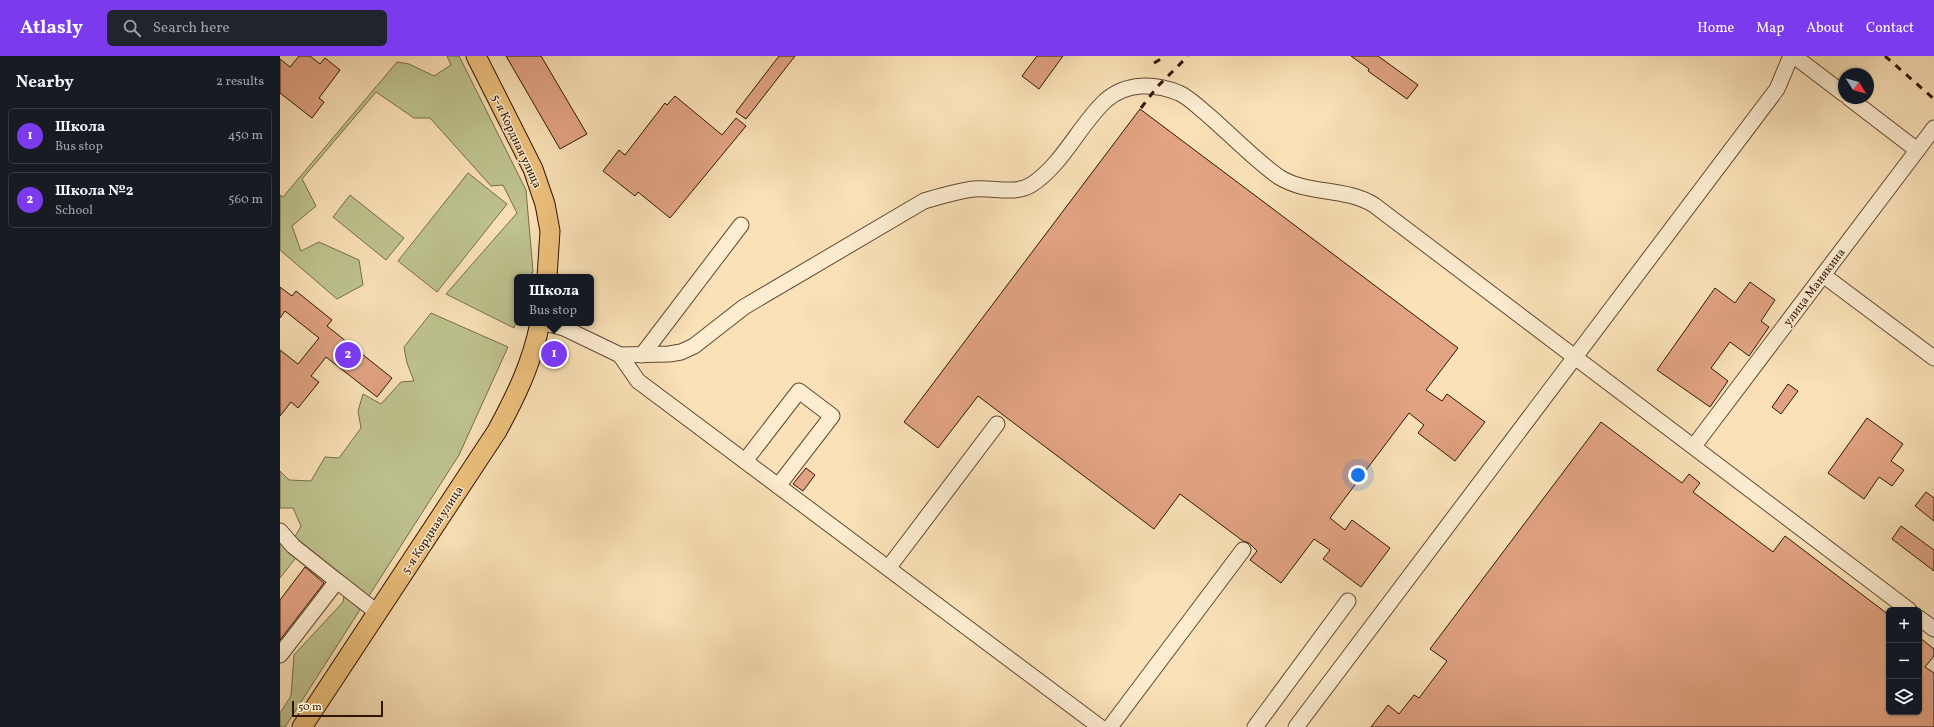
<!DOCTYPE html>
<html lang="en">
<head>
<meta charset="utf-8">
<style>
	body { margin:0; font-family:Vollkorn,serif; background:#20242c; color:#f1f3f6 }
	.controls { position:absolute; right:12px; bottom:12px; display:grid; overflow:hidden; border-radius:6px; box-shadow:0 1px 3px #0004 }
	.controls button { width:36px; height:36px; display:grid; place-items:center; padding:0; border:0; border-bottom:1px solid #363941; background:#171b24; color:#f1f3f6; font:20px sans-serif }
	.compass { position:absolute; left:1558px; top:12px; width:36px; height:36px; border-radius:50%; background:#171b24; box-shadow:0 1px 3px #0004; rotate:127deg }
	.scale { position:absolute; left:12px; bottom:10px; width:91px; box-sizing:border-box; padding-left:4px; border:2px solid #321405; border-top:0; font-size:11px; line-height:14px; white-space:nowrap; color:#321405; -webkit-text-stroke:3px #fcecd0; paint-order:stroke }
	.you { position:absolute; left:1078px; top:419px; width:14px; height:14px; margin:-10px; border:3px solid #fff; border-radius:50%; background:#1a73e8; box-shadow:0 0 0 6px #1a73e833 }
	.badge { display:grid; place-items:center; width:26px; height:26px; border-radius:50%; background:#7c3aed; color:#fff; font-size:13px; font-weight:700 }
	.pin { position:absolute; translate:-50% -50%; border:2px solid #fff; box-shadow:0 1px 4px #0006 }
	.popup { position:absolute; left:234px; top:218px; width:80px; height:52px; box-sizing:border-box; display:grid; place-content:center; border-radius:6px; background:#171b24; filter:drop-shadow(0 1px 3px #0005); font-size:13px; white-space:nowrap; color:#9ea1a6 }
	.popup b { font-size:15px; color:#f1f3f6 }
	.popup::after { content:''; position:absolute; left:50%; top:100%; margin-left:-8px; border:8px solid transparent; border-top-color:#171b24 }
	.list { margin:0; padding:0; list-style:none }
	h2 { display:flex; justify-content:space-between; align-items:center; height:52px; margin:0; padding:0 16px; font-size:17px }
	h2 small { font-size:13px; font-weight:400; color:#9ea1a6 }
	.list li { display:grid; grid-template-columns:26px 1fr auto; gap:12px; align-items:center; box-sizing:border-box; height:56px; margin:0 8px 8px; padding:0 8px; border:1px solid #363941; border-radius:6px }
	.list b { display:block; font-size:15px; white-space:nowrap }
	.list p { margin:0; font-size:13px; white-space:nowrap; color:#9ea1a6 }
	.list em { font-size:13px; font-style:normal; color:#9ea1a6 }
	.icon { flex:none; width:22px; height:22px; fill:none; stroke:currentColor; stroke-width:2; stroke-linecap:round; stroke-linejoin:round }
	.map { position:relative; flex:none; width:1654px; height:671px; overflow:hidden }
	header { display:flex; align-items:center; gap:24px; box-sizing:border-box; height:56px; padding:0 20px; background:#7c3aed; color:#fff }
	header strong { font-size:19px }
	nav { display:flex; gap:22px; margin-inline-start:auto; font-size:14px }
	.search { width:280px; height:36px; background:#20242c; display:flex; align-items:center; gap:10px; box-sizing:border-box; padding:0 14px; border-radius:6px; color:#9ea1a6; font-size:15px }
	main { display:flex }
	aside { flex:1; background:#171b24 }
	.map>svg:first-child { display:block }
	.green { fill:#bec38f; stroke:#786c4a }
	.building { fill:#e1a382; stroke:#321405 }
	.lines { fill:none; stroke-linecap:round; stroke-linejoin:round }
	.minor-casing { stroke:#644732; stroke-width:17 }
	.major-casing { stroke:#321405; stroke-width:21 }
	.minor { stroke:#fcecd0; stroke-width:15 }
	.major { stroke:#edc07c; stroke-width:19 }
	.rail { stroke:#321405; stroke-width:3; stroke-dasharray:7 7; stroke-linecap:butt }
	.labels { text-anchor:middle; stroke-width:3; stroke-linejoin:round; paint-order:stroke }
	.street-label { font-size:12px; fill:#321405; stroke:#fcecd0 }
</style>
</head>
<body>
<header>
<strong>Atlasly</strong>
<div class="search"><svg class="icon" aria-label="search" viewBox="0 0 24 24"><circle cx="10" cy="10" r="6"/><path d="M15 15l6 6"/></svg>Search here</div>
<nav><a>Home</a><a>Map</a><a>About</a><a>Contact</a></nav>
</header>
<main>
<aside>
<h2>Nearby<small>2 results</small></h2>
<ul class="list">
<li><span class="badge">1</span><div><b>Школа</b><p>Bus stop</p></div><em>450 m</em></li>
<li><span class="badge">2</span><div><b>Школа №2</b><p>School</p></div><em>560 m</em></li>
</ul>
</aside>
<div class="map">
<svg width="1654" height="671" viewBox="0 0 1654 671">
	<rect width="100%" height="100%" fill="#fae1b7"/>
	<filter id="stains"><feTurbulence type="fractalNoise" baseFrequency=".005" numOctaves="4"/><feColorMatrix values="0 0 0 0 .2 0 0 0 0 .09 0 0 0 0 .02 0 0 0 .5 -.17"/></filter>
	<radialGradient id="worn" r=".72"><stop offset=".6" stop-color="#630" stop-opacity="0"/><stop offset="1" stop-color="#630" stop-opacity=".3"/></radialGradient>
	<!-- green -->
	<g class="green">
		<path d="M167,0H179L246,134L253,215L251,221H237V262L234,272L166,238L237,157L223,129L211,130L150,62H134L96,36L22,123L36,150L12,170L21,195L39,186L79,204L83,229L57,243L0,194V139L3,141L117,6L129,8L154,20L171,9Z"/>
		<path d="M188,117L227,148L157,236L118,205Z"/>
		<path d="M70,139L124,182L106,204L53,161Z"/>
		<path d="M151,257L228,291L179,399L5,671H0V657L11,640L14,599L63,546L66,527L22,494L0,522V483L12,486L21,470L13,452H0V415L9,424L31,425L45,401L59,402L81,372L78,355L83,338L101,348L121,326L134,325L127,307L124,291Z"/>
	</g>
	<!-- building -->
	<g class="building">
		<path d="M19,0H30L40,8L45,2L60,14L39,42L44,46L32,62L0,37V3L10,11Z"/>
		<path d="M226,0H261L307,78L280,93Z"/>
		<path d="M499,0H515L466,63L456,56Z"/>
		<path d="M757,0H783L759,33L742,20Z"/>
		<path d="M1071,0H1098L1138,29L1127,43L1088,15L1089,13Z"/>
		<path d="M395,40L442,79L456,62L466,70L390,162L358,136L355,140L323,115L339,94L345,99L385,47L387,49Z"/>
		<path d="M860,53L1178,292L1146,334L1162,345L1167,338L1205,366L1175,405L1138,377L1144,369L1129,357L1050,462L1065,474L1072,464L1110,492L1081,531L1043,503L1050,494L1034,483L1001,527L970,504L977,495L969,487L963,485L900,438L874,473L698,340L658,392L624,366Z"/>
		<path d="M1470,226L1495,244L1481,265L1489,271L1469,300L1450,286L1431,312L1448,325L1430,351L1377,314L1435,232L1455,247Z"/>
		<path d="M0,231L12,240L16,235L52,264L47,270L112,322L97,341L46,301L31,320L39,326L18,352L11,346L0,360V294L18,308L39,282L5,255L0,262Z"/>
		<path d="M1508,328L1518,335L1501,358L1492,351Z"/>
		<path d="M1587,362L1623,388L1611,405L1624,414L1612,430L1599,421L1584,443L1548,417Z"/>
		<path d="M1321,366L1402,427L1409,418L1420,427L1413,436L1493,496L1505,480L1609,559V656H1639V581L1654,593V600L1645,611L1654,617V671H1091L1108,649L1119,658L1134,639L1139,642L1167,605L1150,593Z"/>
		<path d="M526,412L535,419L523,435L513,428Z"/>
		<path d="M1646,436L1654,442V465L1635,450Z"/>
		<path d="M1621,470L1654,494V515L1612,483Z"/>
		<path d="M25,511L44,527L0,584V544Z"/>
	</g>
	<g class="lines">
		<defs>
			<g id="minor">
				<path d="M1514,0L1564,38"/>
				<path d="M1569,42L1637,94"/>
				<path d="M1543,219L1654,302"/>
				<path d="M265,267L284,272L340,299L389,298L401,296L414,290L464,251L644,145C661,140 677,135 694,133C713,131 734,139 751,129C783,108 798,71 825,45C846,26 875,27 899,37C910,42 919,52 928,59C950,78 976,105 999,121C1028,139 1065,131 1094,149L1629,554"/>
				<path d="M340,299L358,325L820,671"/>
				<path d="M362,299L461,169"/>
				<path d="M1414,390L1654,72"/>
				<path d="M465,405L519,335L552,360L498,430"/>
				<path d="M0,475L13,490L57,525"/>
				<path d="M609,511L717,368"/>
				<path d="M1639,562L1654,573"/>
				<path d="M0,599L57,525L98,557"/>
				<path d="M830,671L963,494"/>
				<path d="M975,671L1068,545"/>
				<path d="M1016,671L1497,33L1511,0"/>
			</g>
			<g id="major">
				<path d="M196,0L253,113L265,148L270,175L267,221"/>
				<path d="M22,671L217,375C236,340 252,307 260,267"/>
			</g>
		</defs>
		<!-- minor casing -->
		<use href="#minor" class="minor-casing"/>
		<!-- major casing -->
		<use href="#major" class="major-casing"/>
		<!-- minor -->
		<use href="#minor" class="minor"/>
		<!-- major -->
		<use href="#major" class="major"/>
		<!-- rail -->
		<g class="rail">
			<path d="M1605,0L1654,43"/>
			<path d="M874,7L886,0"/>
			<path d="M861,52L877,31L908,0"/>
		</g>
	</g>
	<g class="labels">
		<!-- street labels -->
		<g class="street-label">
			<text transform="translate(237 85) rotate(65)" y="4">5-я Кордная улица</text>
			<text transform="translate(1534 231) rotate(-53)" y="4">улица Манякина</text>
			<text transform="translate(152 474) rotate(-57)" y="4">5-я Кордная улица</text>
		</g>
	</g>
	<rect width="100%" height="100%" filter="url(#stains)"/>
	<rect width="100%" height="100%" fill="url(#worn)"/>
</svg>
<div class="controls">
<button>+</button>
<button>−</button>
<button><svg class="icon" aria-label="layers" viewBox="0 0 24 24"><path d="M12 4l9 5-9 5-9-5zM3 14l9 5 9-5"/></svg></button>
</div>
<svg class="compass" viewBox="-18 -18 36 36"><path d="M0-13l5 13h-10z" fill="#e53935"/><path d="M0 13l5-13h-10z" fill="#9ea1a6"/></svg>
<div class="scale">50 m</div>
<div class="you"></div>
<div class="pin badge" style="left:274px;top:298px">1</div>
<div class="popup"><b>Школа</b>Bus stop</div>
<div class="pin badge" style="left:68px;top:299px">2</div>
</div>
</main>
</body>
</html>
